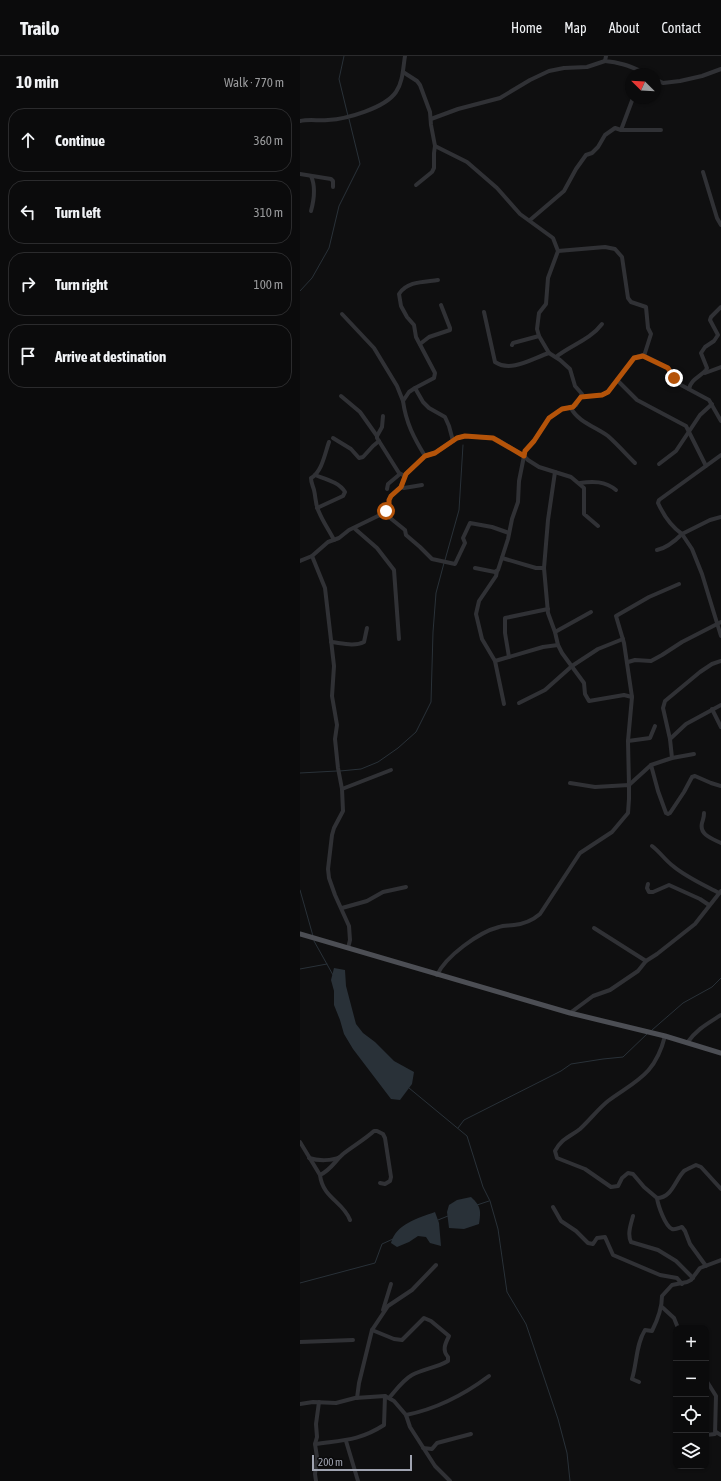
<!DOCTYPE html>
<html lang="en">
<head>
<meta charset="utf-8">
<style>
	body { margin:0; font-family:"Asap Condensed",sans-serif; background:#19191a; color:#f1f3f6 }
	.controls { position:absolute; right:12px; bottom:12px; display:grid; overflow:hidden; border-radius:8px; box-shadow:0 1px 3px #0004 }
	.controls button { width:36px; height:36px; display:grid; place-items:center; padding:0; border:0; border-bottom:1px solid #2b2b2d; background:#0b0b0c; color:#f1f3f6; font:20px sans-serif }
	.compass { position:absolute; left:325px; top:12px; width:36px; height:36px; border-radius:50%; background:#0b0b0c; box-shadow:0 1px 3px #0004; rotate:294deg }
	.scale { position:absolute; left:12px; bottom:10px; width:100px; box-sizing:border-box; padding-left:4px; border:2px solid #a0a4b1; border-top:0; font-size:11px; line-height:14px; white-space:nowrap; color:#a0a4b1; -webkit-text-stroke:3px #0a0a0b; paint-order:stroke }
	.stop { position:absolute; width:12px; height:12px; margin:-9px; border:3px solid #b45309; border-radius:50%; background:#fff }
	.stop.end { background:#b45309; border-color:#fff; box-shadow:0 1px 4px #0008 }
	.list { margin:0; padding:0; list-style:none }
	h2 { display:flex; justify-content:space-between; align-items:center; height:52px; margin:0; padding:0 16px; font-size:17px }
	h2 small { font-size:13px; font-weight:400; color:#9a9b9d }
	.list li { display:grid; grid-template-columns:26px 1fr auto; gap:12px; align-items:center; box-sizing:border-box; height:64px; margin:0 8px 8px; padding:0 8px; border:1px solid #2b2b2d; border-radius:16px }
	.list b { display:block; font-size:15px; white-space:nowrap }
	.list em { font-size:13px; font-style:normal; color:#9a9b9d }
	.icon { flex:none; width:22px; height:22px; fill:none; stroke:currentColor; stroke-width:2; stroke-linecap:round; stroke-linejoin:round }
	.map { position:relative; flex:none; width:421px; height:1425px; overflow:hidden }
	header { display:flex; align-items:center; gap:24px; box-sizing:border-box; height:56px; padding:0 20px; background:#0b0b0c; border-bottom:1px solid #2b2b2d }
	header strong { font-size:19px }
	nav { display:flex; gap:22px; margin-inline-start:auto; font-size:14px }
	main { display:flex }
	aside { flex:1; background:#0b0b0c }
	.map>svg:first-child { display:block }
	.water { fill:#293138 }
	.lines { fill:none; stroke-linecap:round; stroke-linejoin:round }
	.stream { stroke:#293138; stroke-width:1 }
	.minor { stroke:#303135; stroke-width:4 }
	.major { stroke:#4c4e54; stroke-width:5 }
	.route { stroke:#b45309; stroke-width:5 }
</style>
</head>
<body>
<header>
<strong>Trailo</strong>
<nav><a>Home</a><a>Map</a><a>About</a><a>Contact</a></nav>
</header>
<main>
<aside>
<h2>10 min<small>Walk · 770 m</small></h2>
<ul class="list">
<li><svg class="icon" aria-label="ahead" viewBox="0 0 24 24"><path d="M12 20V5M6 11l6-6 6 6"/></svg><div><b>Continue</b></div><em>360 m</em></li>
<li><svg class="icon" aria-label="left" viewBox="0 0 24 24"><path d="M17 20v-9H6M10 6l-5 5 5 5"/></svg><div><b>Turn left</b></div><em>310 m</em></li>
<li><svg class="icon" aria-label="right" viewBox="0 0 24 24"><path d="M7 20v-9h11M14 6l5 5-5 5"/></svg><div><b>Turn right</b></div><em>100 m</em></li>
<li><svg class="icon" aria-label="arrive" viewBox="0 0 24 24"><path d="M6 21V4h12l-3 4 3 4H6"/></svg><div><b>Arrive at destination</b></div></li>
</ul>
</aside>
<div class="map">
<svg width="421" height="1425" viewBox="0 0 421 1425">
	<rect width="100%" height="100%" fill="#0f0f10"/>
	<!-- water -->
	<g class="water">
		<path d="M34,912L45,914L46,930L56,968L63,977L75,986L94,1005L114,1016L112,1028L100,1044L91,1043L53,993L44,978L40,964L34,949V935L31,924Z"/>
		<path d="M171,1141C181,1150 181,1155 179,1168L164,1173L149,1172L147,1156L149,1149L157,1144Z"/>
		<path d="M135,1156L139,1167L141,1190L130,1187L126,1181L118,1180L109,1186L97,1191L91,1187C96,1168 118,1162 135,1156Z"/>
	</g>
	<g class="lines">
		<!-- stream -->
		<g class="stream">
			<path d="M44,0L39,23L48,60"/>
			<path d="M0,235L12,222L29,192L39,150L60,108L49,63"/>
			<path d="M145,504L159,454L163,389"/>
			<path d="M40,715L61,713L78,706L98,692L116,676L131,646L133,576L136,537L144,507"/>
			<path d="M0,717L37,715"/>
			<path d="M0,834L13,880"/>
			<path d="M14,885L33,919"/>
			<path d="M0,913L27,908"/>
			<path d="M352,974L383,947L412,931L421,922"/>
			<path d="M109,1032L167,1080L183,1131L190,1145L198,1173L207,1236L226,1268L258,1363L267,1397L270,1425"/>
			<path d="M158,1072L164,1064L261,1015L271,1008L303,1003L323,1001L348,977"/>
			<path d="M177,1149L189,1145"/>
			<path d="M138,1164L148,1160"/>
			<path d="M0,1227L75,1207L82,1188L93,1183"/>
		</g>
		<!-- minor -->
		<g class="minor">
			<path d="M306,0L305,5C319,6 329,10 341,15L340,18"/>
			<path d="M103,16L117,25L120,29L130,56L131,69L135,90L134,97V112L132,116L116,129"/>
			<path d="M355,23L363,27L380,25L402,20L421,13"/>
			<path d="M131,63L158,53L200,42L230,24L249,15L264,12L287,11L305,5"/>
			<path d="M0,65C9,63 19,65 28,64C47,63 85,52 96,36C103,26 103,12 105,0"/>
			<path d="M321,74L333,42"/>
			<path d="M135,90L167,106L197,132L220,158L253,182L258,195L248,222L246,248L239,257L237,273L239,280"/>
			<path d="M403,116L417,162L421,169"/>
			<path d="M0,118L31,123L33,125V131"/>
			<path d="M11,155C14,144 16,131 11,120"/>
			<path d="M230,164L264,135L276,113L286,99L292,97L298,91L305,79L315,72L321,74H361"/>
			<path d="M258,195L305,191L315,193L322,201L328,242L331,246L346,251L348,272L351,278L344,300"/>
			<path d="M184,256L195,306C211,317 233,302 249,297"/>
			<path d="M42,258L74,292L97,330L103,345L109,336L115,332L123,346L129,352L145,361L149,370L153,385"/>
			<path d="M120,288L129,281L150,274V272L141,249"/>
			<path d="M256,301C271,289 290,284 302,268"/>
			<path d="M405,317L421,311"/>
			<path d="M317,324L337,344L386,370L406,410"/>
			<path d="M115,332L134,322L135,317L116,281L114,269L107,261L101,250L99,238C107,225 125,226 138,224"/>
			<path d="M389,333C391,323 400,321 406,314L407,312L401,297L405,291L414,285L418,279L410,264L411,261L421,251"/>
			<path d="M41,340L60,356L77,380"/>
			<path d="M281,341L302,339L308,336L334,302L343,299L368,312L381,329L409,344L421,365"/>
			<path d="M103,345C106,367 114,382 125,400"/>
			<path d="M271,352C278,366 296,371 308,380C317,388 326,398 335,407"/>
			<path d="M83,360L82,371L77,380V382L99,417L105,420"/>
			<path d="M33,382L51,393L59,402L63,401L73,390L79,385"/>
			<path d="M29,386C25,397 22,416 11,422C11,427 13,430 14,434C16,442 15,448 19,456C23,466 29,474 34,484"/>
			<path d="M359,408L376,395L400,359L412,348"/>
			<path d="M255,416L248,464L244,512L248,557L255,576L258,589L262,597L284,627L285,638L289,645L324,639L332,641"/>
			<path d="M15,419C25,423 39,426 45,436L43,440L17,452"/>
			<path d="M280,427C293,425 305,425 316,434"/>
			<path d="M101,431L104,432L122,429"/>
			<path d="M87,433L88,428L100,418"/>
			<path d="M84,457L105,474L106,479L120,491L132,503L155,508L165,487L163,482L170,467L192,471L209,477"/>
			<path d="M421,461L410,464L382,478L392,493L402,518L421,580"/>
			<path d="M54,472L77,492L94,514L99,583"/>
			<path d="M357,494C367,492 375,485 382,478C372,471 363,458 358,447L359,444L421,399"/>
			<path d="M12,500L25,532L34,610L32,640L37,669L35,683L38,712L42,733L43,755L34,772L32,779L28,813L29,822L35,839L49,870L50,884L48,892"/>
			<path d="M202,502L236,512H244"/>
			<path d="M0,505L12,500L28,486L39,482L49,474L84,457L89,451V444L91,440L101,431L106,418L125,400L135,397L157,382L165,380L193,382L198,384L224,400L228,404L239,411L271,421L284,432V458L298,470"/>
			<path d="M175,512L195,516L198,514L208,483L212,463L218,446L219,425L225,395L234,385L249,362L262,353L273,351L276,349L282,338L275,330L270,313L260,304L249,297L239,280L213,287L212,289"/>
			<path d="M197,515L196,520L179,545L176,558L182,583L195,605L204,648"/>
			<path d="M255,576L291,556"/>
			<path d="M31,586C41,587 54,591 64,586L67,572"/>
			<path d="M209,601L205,577V562L248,553"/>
			<path d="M195,605L243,591L258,589"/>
			<path d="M328,606L335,604L351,605L362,599L382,586L421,566"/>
			<path d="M219,647L245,634L272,610L298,593L323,583"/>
			<path d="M412,653L421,671"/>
			<path d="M370,683L363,652L365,645L400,616L412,608L421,605"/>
			<path d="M328,685L350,682L355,670"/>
			<path d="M372,702L394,698"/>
			<path d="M351,709L358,735L366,757L368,758L370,757L384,736L392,721L395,720L411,727L421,730"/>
			<path d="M329,729L328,685L332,641L324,587L316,560L349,541L379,528"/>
			<path d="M329,729L351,709L372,702L370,683L386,668L421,649"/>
			<path d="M42,733L91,714"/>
			<path d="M404,757C404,762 403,763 402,767C399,779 413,783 421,787"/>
			<path d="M352,790C360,796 365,804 373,810C386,821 404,829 419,837"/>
			<path d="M348,828L347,832L349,836H353L369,829L400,843L409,849"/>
			<path d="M42,852L67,845L83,836L106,831"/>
			<path d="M294,872L346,905"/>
			<path d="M137,919C146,900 179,876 199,871C204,869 209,870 214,869C223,868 233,864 240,858L280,797L312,776L328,757L329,743V729L295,731L270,727"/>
			<path d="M270,957L293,940L310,934L338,915L346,905L357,898L395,868L421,835"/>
			<path d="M365,980C355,1019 337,1024 308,1045C298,1053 290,1064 280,1073C270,1081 262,1082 255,1095L257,1102L285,1113L311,1131L318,1130L322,1122L328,1117L333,1118L344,1131L357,1142C372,1142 375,1124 384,1115C387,1113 392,1111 396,1109L401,1111L421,1133"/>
			<path d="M387,987C397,973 407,968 421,959"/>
			<path d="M0,1086L20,1119C23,1143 43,1145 50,1164"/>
			<path d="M9,1102C18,1105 32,1105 40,1101"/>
			<path d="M20,1119C31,1114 35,1105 43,1098C53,1090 64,1084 74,1075H77L83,1078L85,1082L91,1121L90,1125L85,1128L80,1127"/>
			<path d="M357,1142C358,1149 365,1170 372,1173C375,1174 379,1172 382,1171L385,1175L390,1188L406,1210"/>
			<path d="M253,1151L261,1165L276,1175L288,1187L293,1188L297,1182L305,1181L313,1199L360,1219L377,1222L382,1228"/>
			<path d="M333,1160C331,1168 327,1178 331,1186L358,1194L376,1205L393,1222"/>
			<path d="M362,1251L374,1262L378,1272"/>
			<path d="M83,1254L91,1228"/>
			<path d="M72,1274L94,1283L102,1284L124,1262L131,1265L149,1280C145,1288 142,1294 148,1301V1305C136,1312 123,1313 112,1319C103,1324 96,1334 89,1342"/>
			<path d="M0,1286L53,1284"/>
			<path d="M406,1324L416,1340L415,1378L406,1379"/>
			<path d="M339,1326L332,1323C337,1307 336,1288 345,1274L352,1275C358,1263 362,1253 362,1240L372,1229L387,1226L391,1224L400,1212L421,1204"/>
			<path d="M57,1342L59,1327L72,1274L88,1250L112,1234L136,1209"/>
			<path d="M0,1348L13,1346L36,1347L55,1342L85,1340L94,1345L106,1359L110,1371L135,1410L150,1425"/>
			<path d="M106,1359C136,1353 165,1338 189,1320"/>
			<path d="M416,1376L421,1379"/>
			<path d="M46,1385L58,1425"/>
			<path d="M15,1388C43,1384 59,1385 84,1369L85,1340"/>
			<path d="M123,1392L132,1393L137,1387L171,1378"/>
			<path d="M16,1425L15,1418L17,1401L15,1388L17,1381L16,1368L19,1346"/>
		</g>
		<!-- major -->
		<path class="major" d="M0,878L270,957L365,980L421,997"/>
	</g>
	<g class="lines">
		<!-- route -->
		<path class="route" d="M86,455L89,451V444L91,440L101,431L106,418L125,400L135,397L157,382L165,380L193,382L224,400L225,395L234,385L249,362L262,353L273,351L281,341L302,339L308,336L334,302L343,300L368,312L374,322"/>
	</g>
</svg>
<div class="controls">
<button>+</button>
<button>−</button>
<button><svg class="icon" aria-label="locate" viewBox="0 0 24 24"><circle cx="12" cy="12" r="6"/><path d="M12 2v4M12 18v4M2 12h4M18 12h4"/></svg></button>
<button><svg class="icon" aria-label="layers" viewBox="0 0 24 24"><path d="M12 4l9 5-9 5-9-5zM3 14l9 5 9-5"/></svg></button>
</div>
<svg class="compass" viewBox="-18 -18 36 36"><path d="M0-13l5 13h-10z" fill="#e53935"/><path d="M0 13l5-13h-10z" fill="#9a9b9d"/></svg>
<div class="scale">200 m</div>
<div class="stop" style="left:86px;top:455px"></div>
<div class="stop end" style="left:374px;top:322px"></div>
</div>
</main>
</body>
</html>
